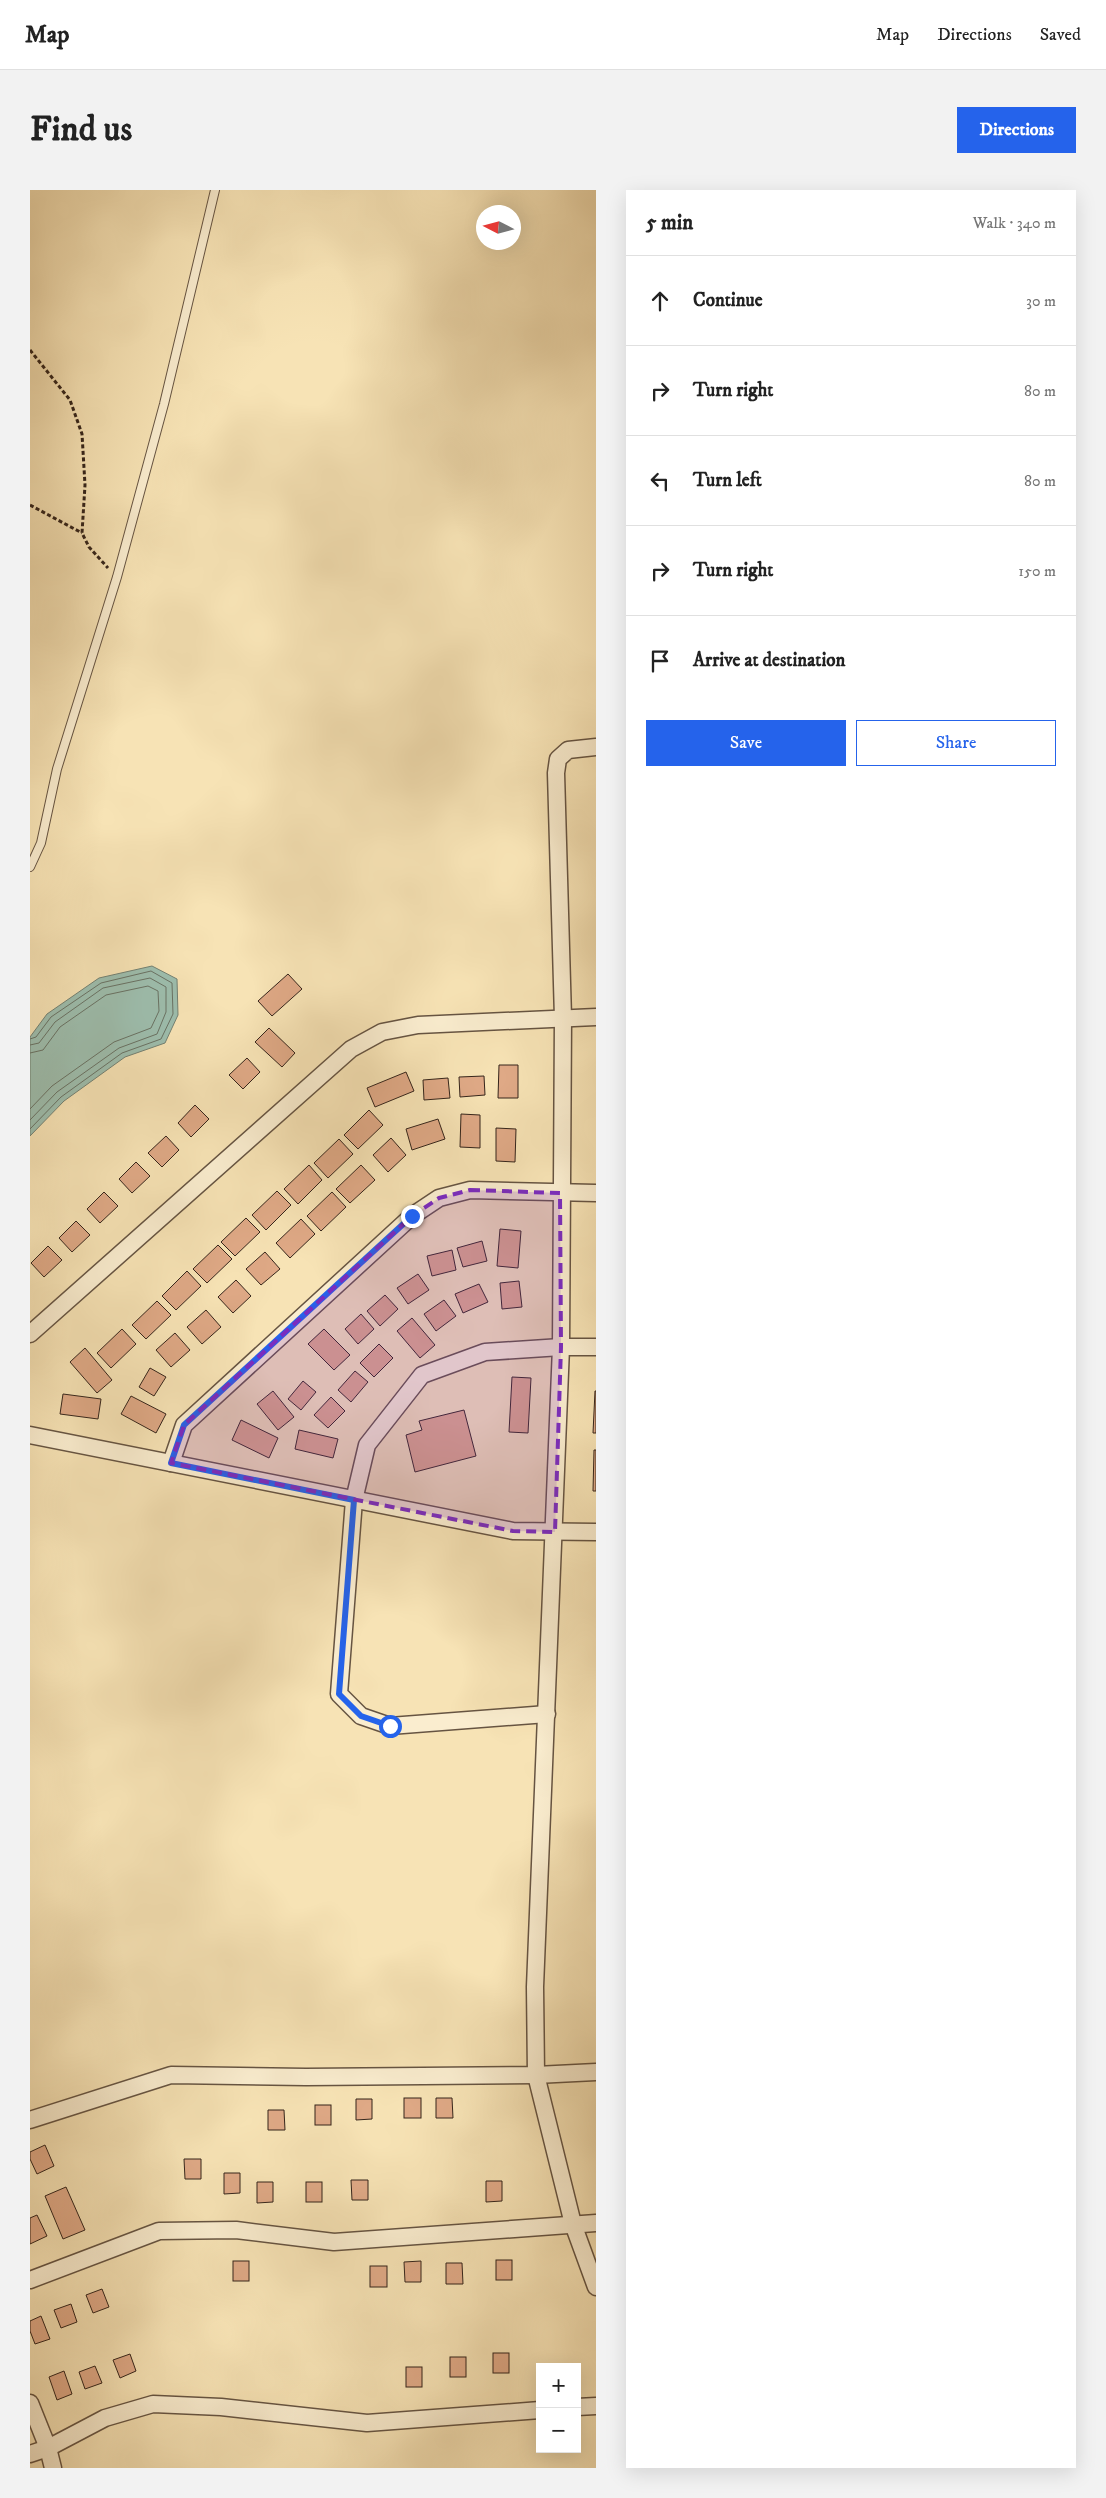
<!DOCTYPE html>
<html lang="en">
<head>
<meta charset="utf-8">
<style>
	body { margin:0; font-family:"IM FELL DW Pica",serif; background:#f2f2f2; color:#222 }
	.controls { position:absolute; right:15px; bottom:15px; display:grid; overflow:hidden; border-radius:0px; box-shadow:0 5px 20px #0002 }
	.controls button { width:45px; height:45px; display:grid; place-items:center; padding:0; border:0; border-bottom:1px solid #e0e0e0; background:#fff; color:#222; font:25px sans-serif }
	.compass { position:absolute; left:446px; top:15px; width:45px; height:45px; border-radius:50%; background:#fff; box-shadow:0 5px 20px #0002; rotate:276deg }
	.stop { position:absolute; width:15px; height:15px; margin:-11px; border:4px solid #2563eb; border-radius:50%; background:#fff }
	.stop.end { background:#2563eb; border-color:#fff; box-shadow:0 1px 5px #0008 }
	.list { margin:0; padding:0; list-style:none }
	h2 { display:flex; justify-content:space-between; align-items:center; height:65px; margin:0; padding:0 20px; font-size:21px }
	h2 small { font-size:16px; font-weight:400; color:#767676 }
	.list li { display:grid; grid-template-columns:32px 1fr auto; gap:15px; align-items:center; box-sizing:border-box; height:90px; padding:0 20px; border-top:1px solid #e0e0e0 }
	.list b { display:block; font-size:19px; white-space:nowrap }
	.list em { font-size:16px; font-style:normal; color:#767676 }
	.actions { display:flex; gap:10px; padding:15px 20px }
	.actions a { flex:1; padding:11px 0; border:1px solid #2563eb; border-radius:0px; text-align:center; font-size:18px; color:#2563eb }
	.actions .main { background:#2563eb; color:#fff }
	.icon { flex:none; width:28px; height:28px; fill:none; stroke:currentColor; stroke-width:2; stroke-linecap:round; stroke-linejoin:round }
	.map { position:relative; flex:none; width:566px; height:2278px; overflow:hidden; border-radius:0px }
	header { display:flex; align-items:center; gap:30px; box-sizing:border-box; height:70px; padding:0 25px; background:#fff; border-bottom:1px solid #e0e0e0 }
	header strong { font-size:24px }
	nav { display:flex; gap:28px; margin-inline-start:auto; font-size:18px }
	.intro { display:flex; align-items:center; justify-content:space-between; box-sizing:border-box; height:120px; padding:0 30px }
	h1 { margin:0; font-size:35px }
	.button { padding:12px 22px; border-radius:0px; background:#2563eb; color:#fff; font-size:18px; font-weight:700 }
	main { display:flex; gap:30px; padding:0 30px }
	aside { flex:1; background:#fff; border-radius:0px; box-shadow:0 5px 20px #0002 }
	.map>svg:first-child { display:block }
	.water { fill:#9dbeae; stroke:#738173 }
	.lines { fill:none; stroke-linecap:round; stroke-linejoin:round }
	.shore { stroke:#697264; stroke-width:1 }
	.building { fill:#dfa986; stroke:#35251b }
	.lane-casing { stroke:#665442; stroke-width:10 }
	.street-casing { stroke:#665442; stroke-width:19 }
	.path { stroke:#35251b; stroke-width:3; stroke-dasharray:4 2.5; stroke-linecap:butt }
	.lane { stroke:#faedcf; stroke-width:8 }
	.street { stroke:#faedcf; stroke-width:16 }
	.route { stroke:#2563eb; stroke-width:6 }
	.marked { fill:#7b2cbf; fill-opacity:0.2; stroke:#7b2cbf; stroke-width:4; stroke-dasharray:10 6; stroke-linejoin:round }
</style>
</head>
<body>
<header>
<strong>Map</strong>
<nav><a>Map</a><a>Directions</a><a>Saved</a></nav>
</header>
<div class="intro"><h1>Find us</h1><a class="button">Directions</a></div>
<main>
<div class="map">
<svg width="566" height="2278" viewBox="0 0 566 2278">
	<rect width="100%" height="100%" fill="#f7e3b5"/>
	<filter id="stains"><feTurbulence type="fractalNoise" baseFrequency=".004" numOctaves="4"/><feColorMatrix values="0 0 0 0 .2 0 0 0 0 .09 0 0 0 0 .02 0 0 0 .5 -.17"/></filter>
	<radialGradient id="worn" r=".72"><stop offset=".6" stop-color="#630" stop-opacity="0"/><stop offset="1" stop-color="#630" stop-opacity=".3"/></radialGradient>
	<!-- water -->
	<path class="water" d="M122,776L147,789L148,825L135,853L95,867L34,911L0,946V847L17,824L69,788Z"/>
	<g class="lines">
		<!-- shore -->
		<g class="shore">
			<path d="M0,849L6,847L21,827L71,793L121,781L142,793L143,824L131,849L92,863L31,907L0,939"/>
			<path d="M0,855L9,853L25,832L73,798L120,788L136,797V822L127,844L89,858L27,902L0,930"/>
			<path d="M0,863L13,860L30,837L76,805L118,796L128,801L129,821L121,838L84,852L22,896L0,919"/>
		</g>
	</g>
	<!-- building -->
	<g class="building">
		<path d="M258,784L272,799L242,826L228,811Z"/>
		<path d="M239,838L265,863L252,877L225,852Z"/>
		<path d="M217,868L230,882L213,899L199,885Z"/>
		<path d="M469,875H488V908H468Z"/>
		<path d="M376,882L384,901L345,917L337,898Z"/>
		<path d="M454,886L455,905L430,907L429,887Z"/>
		<path d="M418,888L420,908L394,910L393,890Z"/>
		<path d="M165,915L179,929L161,947L148,933Z"/>
		<path d="M339,920L353,935L328,959L314,945Z"/>
		<path d="M431,924L450,925V958L430,957Z"/>
		<path d="M408,929L415,949L382,960L376,939Z"/>
		<path d="M466,938L486,939L485,972L466,971Z"/>
		<path d="M136,946L149,960L132,977L118,963Z"/>
		<path d="M361,948L376,965L358,982L343,965Z"/>
		<path d="M309,949L323,964L298,988L284,973Z"/>
		<path d="M106,972L120,986L102,1003L89,989Z"/>
		<path d="M279,975L292,990L268,1014L254,999Z"/>
		<path d="M331,975L345,990L320,1013L306,999Z"/>
		<path d="M247,1001L261,1015L236,1040L222,1025Z"/>
		<path d="M74,1002L88,1016L70,1033L57,1019Z"/>
		<path d="M302,1002L316,1017L291,1041L277,1026Z"/>
		<path d="M216,1028L230,1042L205,1066L191,1052Z"/>
		<path d="M271,1029L285,1044L260,1068L246,1053Z"/>
		<path d="M46,1031L60,1045L42,1062L29,1048Z"/>
		<path d="M470,1039L491,1041L488,1078L467,1076Z"/>
		<path d="M452,1051L457,1071L433,1077L427,1058Z"/>
		<path d="M188,1055L202,1069L177,1093L163,1079Z"/>
		<path d="M18,1056L32,1070L14,1087L1,1073Z"/>
		<path d="M422,1060L426,1080L402,1086L397,1066Z"/>
		<path d="M235,1062L250,1079L231,1095L216,1079Z"/>
		<path d="M157,1081L171,1096L146,1120L132,1106Z"/>
		<path d="M388,1084L399,1100L378,1114L367,1098Z"/>
		<path d="M206,1090L221,1106L203,1123L188,1107Z"/>
		<path d="M489,1091L492,1117L472,1119L470,1093Z"/>
		<path d="M449,1094L458,1112L433,1123L425,1104Z"/>
		<path d="M355,1105L368,1119L350,1136L337,1121Z"/>
		<path d="M414,1110L426,1126L406,1141L394,1124Z"/>
		<path d="M127,1111L141,1125L116,1149L102,1135Z"/>
		<path d="M176,1120L191,1137L172,1154L157,1137Z"/>
		<path d="M331,1124L344,1139L328,1154L315,1139Z"/>
		<path d="M382,1128L405,1155L390,1168L367,1141Z"/>
		<path d="M92,1139L106,1154L81,1178L67,1163Z"/>
		<path d="M294,1139L320,1165L304,1180L278,1154Z"/>
		<path d="M145,1143L160,1160L141,1177L126,1160Z"/>
		<path d="M349,1154L363,1168L344,1187L330,1173Z"/>
		<path d="M55,1158L82,1190L67,1203L40,1172Z"/>
		<path d="M120,1178L136,1187L124,1206L109,1197Z"/>
		<path d="M325,1181L338,1192L321,1212L308,1200Z"/>
		<path d="M482,1187L501,1188L498,1243L479,1242Z"/>
		<path d="M273,1191L286,1202L271,1220L258,1209Z"/>
		<path d="M243,1201L264,1227L248,1240L227,1214Z"/>
		<path d="M565,1201H566V1243H563Z"/>
		<path d="M33,1204L71,1209L68,1229L30,1224Z"/>
		<path d="M101,1206L136,1224L126,1243L91,1224Z"/>
		<path d="M301,1207L315,1221L298,1238L284,1225Z"/>
		<path d="M434,1220L446,1266L385,1282L376,1245L392,1240L389,1231Z"/>
		<path d="M211,1230L248,1248L239,1268L202,1250Z"/>
		<path d="M269,1240L308,1249L303,1268L265,1259Z"/>
		<path d="M564,1260H566V1301H563Z"/>
		<rect x="374" y="1908" width="17" height="20"/>
		<path d="M406,1908H422L423,1928H406Z"/>
		<path d="M326,1909H342V1929L326,1930Z"/>
		<rect x="285" y="1915" width="16" height="20"/>
		<path d="M238,1920H254L255,1940H238Z"/>
		<path d="M15,1955L24,1976L7,1984L0,1969V1962Z"/>
		<path d="M154,1969H171V1989H155Z"/>
		<path d="M194,1983H210V2003L194,2004Z"/>
		<path d="M321,1990H338V2010H322Z"/>
		<path d="M456,1991H472V2011L456,2012Z"/>
		<path d="M227,1992H243V2012L227,2013Z"/>
		<rect x="276" y="1992" width="16" height="20"/>
		<path d="M36,1997L55,2040L33,2049L15,2006Z"/>
		<path d="M7,2025L17,2046L0,2054V2028Z"/>
		<rect x="466" y="2070" width="16" height="20"/>
		<rect x="203" y="2071" width="16" height="20"/>
		<path d="M391,2071V2092H375L374,2072Z"/>
		<path d="M416,2073H432L433,2094H416Z"/>
		<rect x="340" y="2076" width="17" height="21"/>
		<path d="M72,2099L79,2117L63,2123L56,2105Z"/>
		<path d="M41,2114L47,2132L31,2138L24,2120Z"/>
		<path d="M11,2126L20,2149L5,2154L0,2141V2131Z"/>
		<rect x="463" y="2163" width="16" height="20"/>
		<path d="M100,2164L106,2181L90,2188L83,2170Z"/>
		<rect x="420" y="2167" width="16" height="20"/>
		<path d="M65,2176L72,2193L55,2199L49,2182Z"/>
		<rect x="376" y="2177" width="16" height="20"/>
		<path d="M34,2181L42,2204L27,2210L19,2187Z"/>
	</g>
	<g class="lines">
		<defs>
			<path id="lane" d="M0,677L11,653L27,579L87,387L134,214L185,0"/>
			<g id="street">
				<path d="M566,557L538,560L528,569L526,583L533,828L531,1157L505,1797L506,1885L543,2034L566,2097"/>
				<path d="M0,1144L321,859L352,842L388,835L566,827"/>
				<path d="M0,1245L483,1341L566,1342"/>
				<path d="M141,1273L154,1235L382,1026L409,1008L440,1000L566,1003"/>
				<path d="M517,1524L360,1536L331,1526L309,1504L324,1310L337,1255L392,1185L455,1162L531,1157H566"/>
				<path d="M0,1930L141,1885L276,1887L506,1885L566,1882"/>
				<path d="M0,2090L129,2041L206,2040L304,2052L566,2033"/>
				<path d="M0,2213L18,2258L23,2278"/>
				<path d="M547,2217L566,2216"/>
				<path d="M0,2264L18,2258L75,2228L123,2214L191,2217L337,2233L510,2220"/>
			</g>
		</defs>
		<!-- lane casing -->
		<use href="#lane" class="lane-casing"/>
		<!-- street casing -->
		<use href="#street" class="street-casing"/>
		<!-- path -->
		<g class="path">
			<path d="M0,160L40,210L52,244L55,295L52,343L59,357L78,378"/>
			<path d="M0,315L52,343"/>
		</g>
		<!-- lane -->
		<use href="#lane" class="lane"/>
		<!-- street -->
		<use href="#street" class="street"/>
	</g>
	<g class="lines">
		<!-- route -->
		<path class="route" d="M360,1536L331,1526L309,1504L324,1310L141,1273L154,1235L382,1026"/>
	</g>
	<!-- marked area -->
	<path class="marked" d="M440,1000L530,1003L531,1157L525,1342L483,1341L141,1273L154,1235L382,1026L409,1008Z"/>
	<rect width="100%" height="100%" filter="url(#stains)"/>
	<rect width="100%" height="100%" fill="url(#worn)"/>
</svg>
<div class="controls">
<button>+</button>
<button>−</button>
</div>
<svg class="compass" viewBox="-18 -18 36 36"><path d="M0-13l5 13h-10z" fill="#e53935"/><path d="M0 13l5-13h-10z" fill="#767676"/></svg>
<div class="stop" style="left:360px;top:1536px"></div>
<div class="stop end" style="left:382px;top:1026px"></div>
</div>
<aside>
<h2>5 min<small>Walk · 340 m</small></h2>
<ul class="list">
<li><svg class="icon" aria-label="ahead" viewBox="0 0 24 24"><path d="M12 20V5M6 11l6-6 6 6"/></svg><div><b>Continue</b></div><em>30 m</em></li>
<li><svg class="icon" aria-label="right" viewBox="0 0 24 24"><path d="M7 20v-9h11M14 6l5 5-5 5"/></svg><div><b>Turn right</b></div><em>80 m</em></li>
<li><svg class="icon" aria-label="left" viewBox="0 0 24 24"><path d="M17 20v-9H6M10 6l-5 5 5 5"/></svg><div><b>Turn left</b></div><em>80 m</em></li>
<li><svg class="icon" aria-label="right" viewBox="0 0 24 24"><path d="M7 20v-9h11M14 6l5 5-5 5"/></svg><div><b>Turn right</b></div><em>150 m</em></li>
<li><svg class="icon" aria-label="arrive" viewBox="0 0 24 24"><path d="M6 21V4h12l-3 4 3 4H6"/></svg><div><b>Arrive at destination</b></div></li>
</ul>
<div class="actions"><a class="main">Save</a><a>Share</a></div>
</aside>
</main>
</body>
</html>
